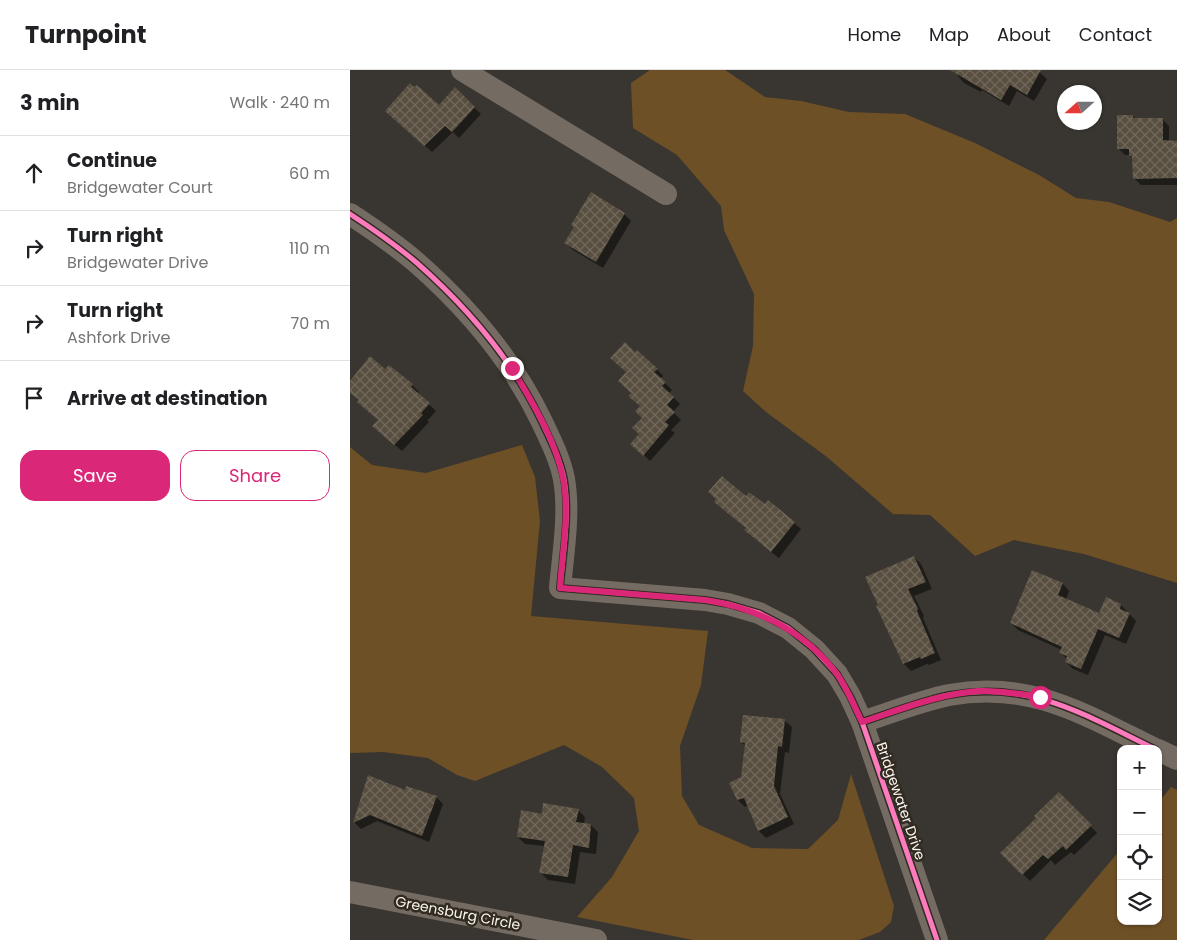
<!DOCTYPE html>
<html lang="en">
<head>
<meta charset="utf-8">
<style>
	body { margin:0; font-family:Poppins,sans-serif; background:#f2f2f2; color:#202124 }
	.controls { position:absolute; right:15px; bottom:15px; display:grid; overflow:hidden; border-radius:10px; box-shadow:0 1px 4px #0004 }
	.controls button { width:45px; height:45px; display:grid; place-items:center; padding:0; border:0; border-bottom:1px solid #e0e0e0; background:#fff; color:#202124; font:25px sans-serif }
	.compass { position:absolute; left:707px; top:15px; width:45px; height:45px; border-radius:50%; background:#fff; box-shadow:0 1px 4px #0004; rotate:249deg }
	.stop { position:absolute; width:15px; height:15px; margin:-11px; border:4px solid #db2777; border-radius:50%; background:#fff }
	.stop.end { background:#db2777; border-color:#fff; box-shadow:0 1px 5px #0008 }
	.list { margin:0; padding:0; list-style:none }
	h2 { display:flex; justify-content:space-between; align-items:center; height:65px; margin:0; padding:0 20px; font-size:21px }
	h2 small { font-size:16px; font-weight:400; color:#757577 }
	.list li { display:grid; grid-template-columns:32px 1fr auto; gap:15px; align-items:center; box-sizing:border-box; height:75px; padding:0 20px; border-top:1px solid #e0e0e0 }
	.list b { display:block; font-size:19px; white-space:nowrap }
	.list p { margin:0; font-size:16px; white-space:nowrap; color:#757577 }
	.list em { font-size:16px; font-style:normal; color:#757577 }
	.actions { display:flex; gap:10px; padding:15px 20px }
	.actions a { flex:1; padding:11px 0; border:1px solid #db2777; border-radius:15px; text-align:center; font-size:18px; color:#db2777 }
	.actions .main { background:#db2777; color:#fff }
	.icon { flex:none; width:28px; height:28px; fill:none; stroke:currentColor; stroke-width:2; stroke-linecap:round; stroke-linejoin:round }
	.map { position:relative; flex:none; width:827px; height:870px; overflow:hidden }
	header { display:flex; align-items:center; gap:30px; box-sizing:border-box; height:70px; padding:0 25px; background:#fff; border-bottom:1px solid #e0e0e0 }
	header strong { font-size:24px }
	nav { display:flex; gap:28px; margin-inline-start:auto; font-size:18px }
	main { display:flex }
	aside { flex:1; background:#fff }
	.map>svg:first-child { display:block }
	.green { fill:#6e5026 }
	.shadow { fill:#0007 }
	.building { fill:url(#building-cross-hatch) }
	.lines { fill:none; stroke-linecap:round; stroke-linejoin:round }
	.minor { stroke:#746c63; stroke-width:22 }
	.cycleway-casing { stroke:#322b22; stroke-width:8 }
	.cycleway { stroke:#fd7abc; stroke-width:5 }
	.route { stroke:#db2777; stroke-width:6 }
	.labels { text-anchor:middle; stroke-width:5; stroke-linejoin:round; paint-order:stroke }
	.street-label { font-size:14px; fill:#f9f4ee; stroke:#322b22 }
</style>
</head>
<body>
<header>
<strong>Turnpoint</strong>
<nav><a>Home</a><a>Map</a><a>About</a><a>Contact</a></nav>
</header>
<main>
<aside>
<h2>3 min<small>Walk · 240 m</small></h2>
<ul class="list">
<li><svg class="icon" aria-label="ahead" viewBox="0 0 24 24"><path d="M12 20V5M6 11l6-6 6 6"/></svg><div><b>Continue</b><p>Bridgewater Court</p></div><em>60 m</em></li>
<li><svg class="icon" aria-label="right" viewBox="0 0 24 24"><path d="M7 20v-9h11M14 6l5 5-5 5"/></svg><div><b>Turn right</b><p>Bridgewater Drive</p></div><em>110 m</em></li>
<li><svg class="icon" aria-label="right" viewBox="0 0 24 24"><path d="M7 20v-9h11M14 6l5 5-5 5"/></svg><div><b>Turn right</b><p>Ashfork Drive</p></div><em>70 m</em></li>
<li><svg class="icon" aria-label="arrive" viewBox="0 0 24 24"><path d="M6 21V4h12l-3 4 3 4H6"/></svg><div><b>Arrive at destination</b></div></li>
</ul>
<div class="actions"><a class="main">Save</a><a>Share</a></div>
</aside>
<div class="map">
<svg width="827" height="870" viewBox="0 0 827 870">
	<defs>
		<pattern id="building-cross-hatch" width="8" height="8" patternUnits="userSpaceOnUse" patternTransform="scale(1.25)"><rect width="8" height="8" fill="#584f40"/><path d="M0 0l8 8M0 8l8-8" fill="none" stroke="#71695c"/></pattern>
	</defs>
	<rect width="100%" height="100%" fill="#393530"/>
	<!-- green -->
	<g class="green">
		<path d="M300,0H375L415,27L451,31L499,42L555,44L625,73L689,105L726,128L759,132L820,152L827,148V513L734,484L664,470L625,486L580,445L543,444L477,387L416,342L393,321L403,276L404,224L374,160L371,136L327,85L283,58L281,13Z"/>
		<path d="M172,375L185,407L190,451L181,546L358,561L351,615L330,676L332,726L349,755L402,778L458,779L488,750L501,704L544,836L541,852L530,862L509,870H343L227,847L262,807L289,761L284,728L252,697L214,675L125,711L107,705L78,688L33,682L0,683V377L22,395L76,403Z"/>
		<path d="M821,717L827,720V870H694L771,779V851H808V733Z"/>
	</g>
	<!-- shadow -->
	<g class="shadow">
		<path d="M601,0H687L697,9L684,31L667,21L659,36L632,20L631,22L614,13L608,6V4Z"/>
		<path d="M105,19L131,44L109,68L103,62L82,82L44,48L89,37Z"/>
		<path d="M783,46L786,49H812L819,56V71L827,72V115H791L784,108V89L780,85H775L768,78Z"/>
		<path d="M274,144L281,151L253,198L223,180L216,173Z"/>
		<path d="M307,299L313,306L311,309L322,320L319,323L330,334L323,342L331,350L321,360L325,363L300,391L282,374L291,364L293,348L291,337L282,323L270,311Z"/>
		<path d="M35,301L62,315L69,322L68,324L86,341L77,351L79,352L52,381L31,363L29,350L0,322V313Z"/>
		<path d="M396,427L444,453L451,459L429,488L402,467L395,460L397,458L365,432Z"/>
		<path d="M564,487L571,494L582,519L564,526L574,546L573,548L591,590L579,595L577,594L561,601L554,594L528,536Z"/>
		<path d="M683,502L713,514L719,521L716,530L750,544L771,535L786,551L776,574L755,565L738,605L723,599L716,592L717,589L711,583L712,580L668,560L661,553Z"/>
		<path d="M435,651L442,657L439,683L435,682L430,724L444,754L416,768L409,761L398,735L395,737L388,730L396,677L391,672Z"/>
		<path d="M18,706L56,722L86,727L93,734L79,772L27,751L11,759L4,752Z"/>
		<path d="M709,724L747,763L724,785L721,782L705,795L701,790L680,811L652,783L688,748Z"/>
		<path d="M228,740L235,747L234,754L241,755L248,762L246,784L230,782L225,814L198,810L191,803L195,776L175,774L168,767L193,746Z"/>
	</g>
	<!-- building -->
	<g class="building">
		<path d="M600,0H691L677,25L660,15L651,30Z"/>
		<path d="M60,13L64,17L67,15L89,35L105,17L125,37L102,62L95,56L74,76L35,41Z"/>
		<path d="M767,45H783V48H813V70L827,71V108L783,109L782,86H779V79H767Z"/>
		<path d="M241,122L275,143L246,192L214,173L224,157L221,155Z"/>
		<path d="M275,272L285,282L287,280L308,299L304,302L316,312L312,316L324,327L317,335L325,342L315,352L319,355L293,386L280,374L289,364L282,358L292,348L285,341L290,336L278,326L281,323L268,311L276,302L260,288Z"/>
		<path d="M20,286L35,299L39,295L63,314L61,317L80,333L71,343L73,345L44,375L22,356L28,350L7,332L9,330L0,323V311Z"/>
		<path d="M372,406L396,426L399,422L415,434L418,430L445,452L421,482L394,460L396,458L364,432L366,429L358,422Z"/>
		<path d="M564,486L576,512L558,519L568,539L567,541L585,583L571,589L570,587L553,594L526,536L528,535L515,507Z"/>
		<path d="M682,500L713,513L708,525L749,543L756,527L771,534L770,539L780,543L769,568L748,559L731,599L715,592L717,586L709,583L712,577L660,553Z"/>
		<path d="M393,645L435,649L432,677L428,676L424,716L438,747L408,761L394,728L387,730L379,713L391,707L395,673L390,672Z"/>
		<path d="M18,705L55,720L56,716L87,726L72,766L20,745L3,753Z"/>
		<path d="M709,722L742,755L716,780L713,776L698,789L693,785L672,805L650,783L686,748L684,746Z"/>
		<path d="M193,733L229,739L226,752L241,754L239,778L223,775L218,807L189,803L195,771L167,767L171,740L192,744Z"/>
	</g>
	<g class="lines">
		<!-- minor -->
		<g class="minor">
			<path d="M112,0L316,124"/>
			<path d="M0,144C23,159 46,175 67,193C118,238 163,291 192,352C201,371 210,389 214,409C220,444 213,483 210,518L355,530L378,534L409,543L438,558L464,579L487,604L500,626L512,652L587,870"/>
			<path d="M512,652C540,643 570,631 599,625C681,610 735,645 805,679"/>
			<path d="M808,680L827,689"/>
			<path d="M0,822L246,870"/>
		</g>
		<defs>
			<g id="cycleway">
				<path d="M0,144C23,159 46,175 67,193C118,238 163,291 192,352C201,371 210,389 214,409C220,444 213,483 210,518L355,530L378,534L409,543L438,558L464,579L487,604L500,626L512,652L587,870"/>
				<path d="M512,652C540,643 570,631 599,625C681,610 735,645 805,679"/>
			</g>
		</defs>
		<!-- cycleway casing -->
		<use href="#cycleway" class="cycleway-casing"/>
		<!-- cycleway -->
		<use href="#cycleway" class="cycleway"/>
	</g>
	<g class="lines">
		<!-- route -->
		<path class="route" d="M162,298C182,332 205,368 213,408C220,442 212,484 210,518L355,530C407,538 455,561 487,604C497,618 504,636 512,652C549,640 588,624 628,621C649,620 669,624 690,627"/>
	</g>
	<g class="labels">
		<!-- street labels -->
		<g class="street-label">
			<text transform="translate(551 731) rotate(71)" y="5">Bridgewater Drive</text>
			<text transform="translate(108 843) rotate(11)" y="5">Greensburg Circle</text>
		</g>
	</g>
</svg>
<div class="controls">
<button>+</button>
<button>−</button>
<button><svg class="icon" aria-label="locate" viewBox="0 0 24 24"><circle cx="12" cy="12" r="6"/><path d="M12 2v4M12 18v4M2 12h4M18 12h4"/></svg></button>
<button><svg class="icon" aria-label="layers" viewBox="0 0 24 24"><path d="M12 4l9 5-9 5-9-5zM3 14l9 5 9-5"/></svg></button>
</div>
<svg class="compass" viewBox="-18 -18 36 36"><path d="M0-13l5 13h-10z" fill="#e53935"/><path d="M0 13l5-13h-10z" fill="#757577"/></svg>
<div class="stop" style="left:690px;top:627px"></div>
<div class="stop end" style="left:162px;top:298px"></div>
</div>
</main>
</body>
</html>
